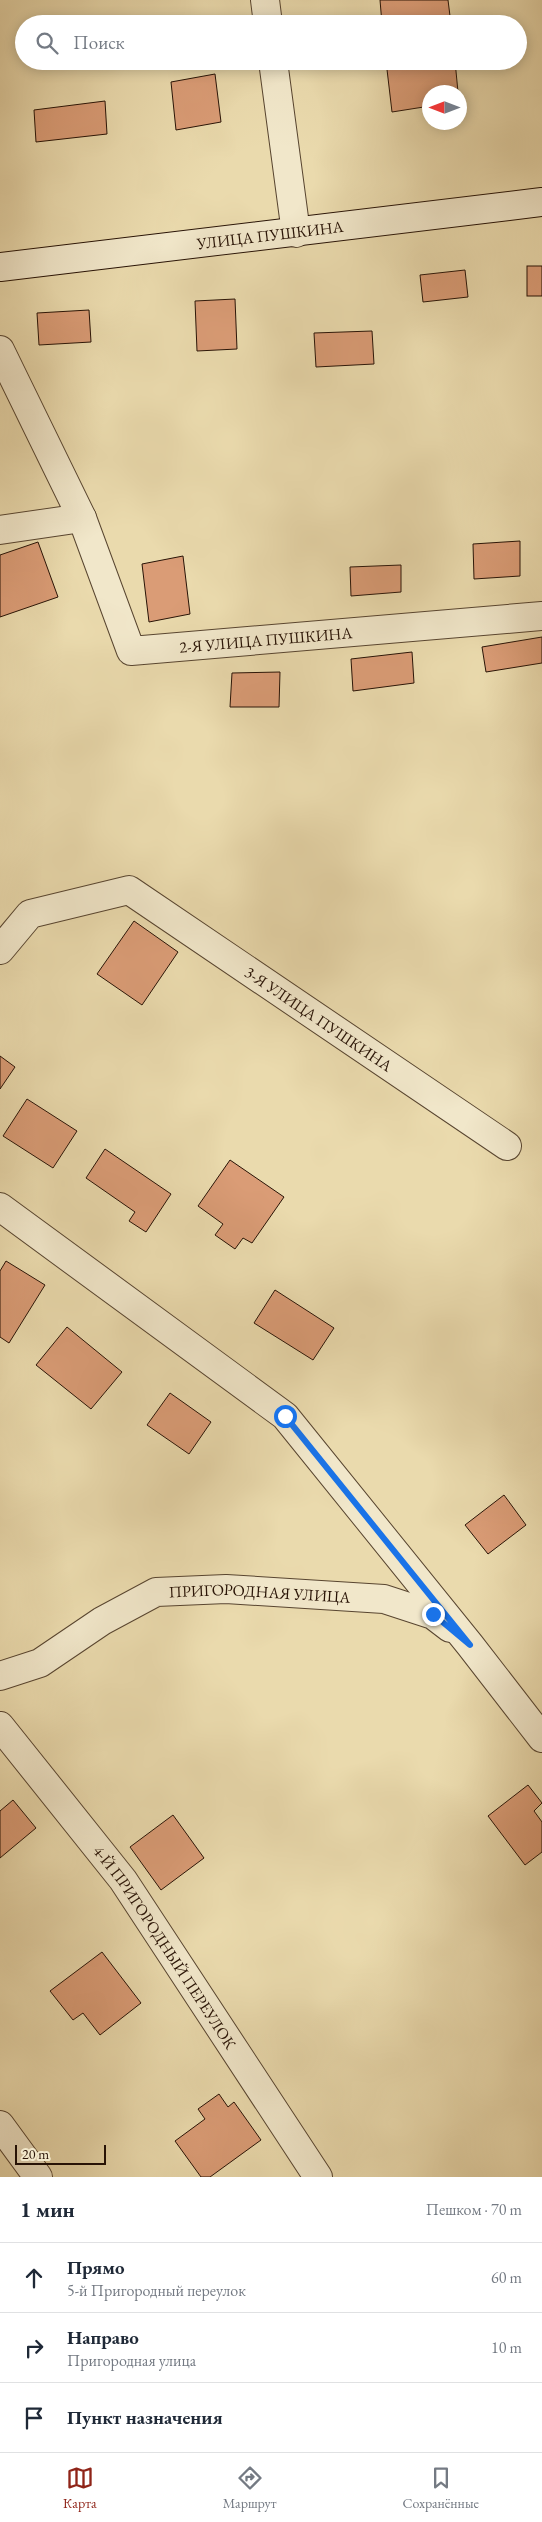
<!DOCTYPE html>
<html lang="ru">
<head>
<meta charset="utf-8">
<style>
	body { margin:0; font-family:"EB Garamond",serif; background:#f2f2f3; color:#1f2937 }
	.compass { position:absolute; left:422px; top:85px; width:45px; height:45px; border-radius:50%; background:#fff; box-shadow:0 2px 12px #0003; rotate:270deg }
	.scale { position:absolute; left:15px; bottom:12px; width:91px; box-sizing:border-box; padding-left:5px; border:2px solid #281306; border-top:0; font-size:14px; line-height:18px; white-space:nowrap; color:#281306; -webkit-text-stroke:4px #f1e7ca; paint-order:stroke }
	.stop { position:absolute; width:15px; height:15px; margin:-11px; border:4px solid #1a73e8; border-radius:50%; background:#fff }
	.stop.end { background:#1a73e8; border-color:#fff; box-shadow:0 1px 5px #0008 }
	.list { margin:0; padding:0; list-style:none }
	h2 { display:flex; justify-content:space-between; align-items:center; height:65px; margin:0; padding:0 20px; font-size:21px }
	h2 small { font-size:16px; font-weight:400; color:#747a83 }
	.list li { display:grid; grid-template-columns:32px 1fr auto; gap:15px; align-items:center; box-sizing:border-box; height:70px; padding:0 20px; border-top:1px solid #e0e1e3 }
	.list b { display:block; font-size:19px; white-space:nowrap }
	.list p { margin:0; font-size:16px; white-space:nowrap; color:#747a83 }
	.list em { font-size:16px; font-style:normal; color:#747a83 }
	.icon { flex:none; width:28px; height:28px; fill:none; stroke:currentColor; stroke-width:2; stroke-linecap:round; stroke-linejoin:round }
	.map { position:relative; flex:none; width:542px; height:2177px; overflow:hidden }
	.search { position:absolute; background:#fff; box-shadow:0 2px 12px #0003; left:15px; right:15px; top:15px; height:55px; display:flex; align-items:center; gap:12px; box-sizing:border-box; padding:0 18px; border-radius:28px; color:#747a83; font-size:19px }
	.sheet { height:275px; background:#fff }
	nav { display:flex; justify-content:space-around; align-items:center; box-sizing:border-box; height:70px; border-top:1px solid #e0e1e3; background:#fff; font-size:14px; color:#747a83 }
	nav a { display:grid; justify-items:center; gap:2px }
	nav .on { color:#8f2418 }
	.map>svg:first-child { display:block }
	.building { fill:#da9c76; stroke:#281306 }
	.lines { fill:none; stroke-linecap:round; stroke-linejoin:round }
	.minor-casing { stroke:#584530; stroke-width:30 }
	.secondary-casing { stroke:#281306; stroke-width:30 }
	.minor { stroke:#f1e7ca; stroke-width:28 }
	.secondary { stroke:#f1e7ca; stroke-width:28 }
	.route { stroke:#1a73e8; stroke-width:6 }
	.labels { text-anchor:middle; stroke-width:4; stroke-linejoin:round; paint-order:stroke }
	.street-label { font-size:16px; fill:#281306; stroke:#f1e7ca }
</style>
</head>
<body>
<div class="map">
<svg width="542" height="2177" viewBox="0 0 542 2177">
	<rect width="100%" height="100%" fill="#eadaad"/>
	<filter id="stains"><feTurbulence type="fractalNoise" baseFrequency=".004" numOctaves="4"/><feColorMatrix values="0 0 0 0 .2 0 0 0 0 .09 0 0 0 0 .02 0 0 0 .5 -.17"/></filter>
	<radialGradient id="worn" r=".72"><stop offset=".6" stop-color="#630" stop-opacity="0"/><stop offset="1" stop-color="#630" stop-opacity=".3"/></radialGradient>
	<!-- building -->
	<g class="building">
		<path d="M380,0H448L451,24H382Z"/>
		<path d="M386,61H455L458,92H430V106L392,112Z"/>
		<path d="M215,74L221,122L176,130L171,82Z"/>
		<path d="M105,101L107,134L36,142L34,110Z"/>
		<rect x="527" y="266" width="15" height="30"/>
		<path d="M465,270L468,297L423,302L420,275Z"/>
		<path d="M235,299L237,349L197,351L195,301Z"/>
		<path d="M89,310L91,342L39,345L37,313Z"/>
		<path d="M372,331L374,364L316,367L314,333Z"/>
		<path d="M520,541V576L474,579L473,544Z"/>
		<path d="M38,542L58,597L0,617V555Z"/>
		<path d="M183,556L190,614L149,622L142,564Z"/>
		<path d="M401,565V592L351,596L350,567Z"/>
		<path d="M542,637V663L486,672L482,647Z"/>
		<path d="M412,652L414,683L353,691L351,659Z"/>
		<path d="M280,672L279,707H230L232,673Z"/>
		<path d="M134,921L178,952L142,1005L97,974Z"/>
		<path d="M0,1056L15,1067L0,1089Z"/>
		<path d="M27,1099L77,1131L53,1168L3,1136Z"/>
		<path d="M105,1149L171,1194L146,1232L129,1221L135,1212L86,1178Z"/>
		<path d="M230,1160L284,1197L252,1243L243,1238L235,1249L215,1235L223,1224L198,1206Z"/>
		<path d="M6,1261L45,1285L9,1343L0,1337V1271Z"/>
		<path d="M275,1290L334,1328L313,1360L254,1323Z"/>
		<path d="M67,1327L122,1372L91,1409L36,1365Z"/>
		<path d="M170,1393L211,1422L189,1454L147,1425Z"/>
		<path d="M504,1495L526,1525L488,1554L465,1525Z"/>
		<path d="M528,1785L542,1803L534,1811L542,1822V1852L525,1865L488,1816Z"/>
		<path d="M13,1800L36,1828L0,1858V1811Z"/>
		<path d="M173,1815L204,1858L161,1890L130,1847Z"/>
		<path d="M102,1952L141,2003L100,2035L83,2013L73,2020L50,1991Z"/>
		<path d="M219,2094L228,2107L234,2102L261,2140L210,2177H201L175,2141L205,2119L198,2109Z"/>
	</g>
	<g class="lines">
		<defs>
			<g id="minor">
				<path d="M265,0L268,24"/>
				<path d="M273,61L296,233"/>
				<path id="s1" d="M0,350L82,518L131,651L542,616"/>
				<path d="M0,530L82,518"/>
				<path id="s2" d="M0,950L30,914L129,890L507,1146"/>
				<path d="M0,1207L285,1416L470,1645L542,1738"/>
				<path id="s3" d="M0,1676L40,1663L102,1621L156,1592L226,1589L384,1599L433,1615L450,1628"/>
				<path id="s4" d="M0,1726L123,1880L318,2177"/>
				<path d="M0,2125L38,2177"/>
			</g>
			<g id="secondary">
				<path id="s5" d="M0,267L542,202"/>
			</g>
		</defs>
		<!-- minor casing -->
		<use href="#minor" class="minor-casing"/>
		<!-- secondary casing -->
		<use href="#secondary" class="secondary-casing"/>
		<!-- minor -->
		<use href="#minor" class="minor"/>
		<!-- secondary -->
		<use href="#secondary" class="secondary"/>
	</g>
	<g class="lines">
		<!-- route -->
		<path class="route" d="M285,1416L470,1645L433,1614"/>
	</g>
	<g class="labels">
		<!-- street labels -->
		<g class="street-label">
			<text dy="6" stroke="none"><textPath href="#s5" startOffset="272">УЛИЦА ПУШКИНА</textPath></text>
			<text dy="6" stroke="none"><textPath href="#s1" startOffset="464">2-Я УЛИЦА ПУШКИНА</textPath></text>
			<text dy="6" stroke="none"><textPath href="#s2" startOffset="378">3-Я УЛИЦА ПУШКИНА</textPath></text>
			<text dy="6" stroke="none"><textPath href="#s3" startOffset="282">ПРИГОРОДНАЯ УЛИЦА</textPath></text>
			<text dy="6" stroke="none"><textPath href="#s4" startOffset="276">4-Й ПРИГОРОДНЫЙ ПЕРЕУЛОК</textPath></text>
		</g>
	</g>
	<rect width="100%" height="100%" filter="url(#stains)"/>
	<rect width="100%" height="100%" fill="url(#worn)"/>
</svg>
<svg class="compass" viewBox="-18 -18 36 36"><path d="M0-13l5 13h-10z" fill="#e53935"/><path d="M0 13l5-13h-10z" fill="#747a83"/></svg>
<div class="scale">20 m</div>
<div class="stop" style="left:285px;top:1416px"></div>
<div class="stop end" style="left:433px;top:1614px"></div>
<div class="search"><svg class="icon" aria-label="search" viewBox="0 0 24 24"><circle cx="10" cy="10" r="6"/><path d="M15 15l6 6"/></svg>Поиск</div>
</div>
<section class="sheet">
<h2>1 мин<small>Пешком · 70 m</small></h2>
<ul class="list">
<li><svg class="icon" aria-label="ahead" viewBox="0 0 24 24"><path d="M12 20V5M6 11l6-6 6 6"/></svg><div><b>Прямо</b><p>5-й Пригородный переулок</p></div><em>60 m</em></li>
<li><svg class="icon" aria-label="right" viewBox="0 0 24 24"><path d="M7 20v-9h11M14 6l5 5-5 5"/></svg><div><b>Направо</b><p>Пригородная улица</p></div><em>10 m</em></li>
<li><svg class="icon" aria-label="arrive" viewBox="0 0 24 24"><path d="M6 21V4h12l-3 4 3 4H6"/></svg><div><b>Пункт назначения</b></div></li>
</ul>
</section>
<nav>
<a class="on"><svg class="icon" aria-label="map" viewBox="0 0 24 24"><path d="M3 6l6-2 6 2 6-2v14l-6 2-6-2-6 2zM9 4v14M15 6v14"/></svg>Карта</a>
<a><svg class="icon" aria-label="directions" viewBox="0 0 24 24"><path d="M12 3l9 9-9 9-9-9zM9 14v-3h6M13 9l2 2-2 2"/></svg>Маршрут</a>
<a><svg class="icon" aria-label="saved" viewBox="0 0 24 24"><path d="M7 4h10v16l-5-4-5 4z"/></svg>Сохранённые</a>
</nav>
</body>
</html>
